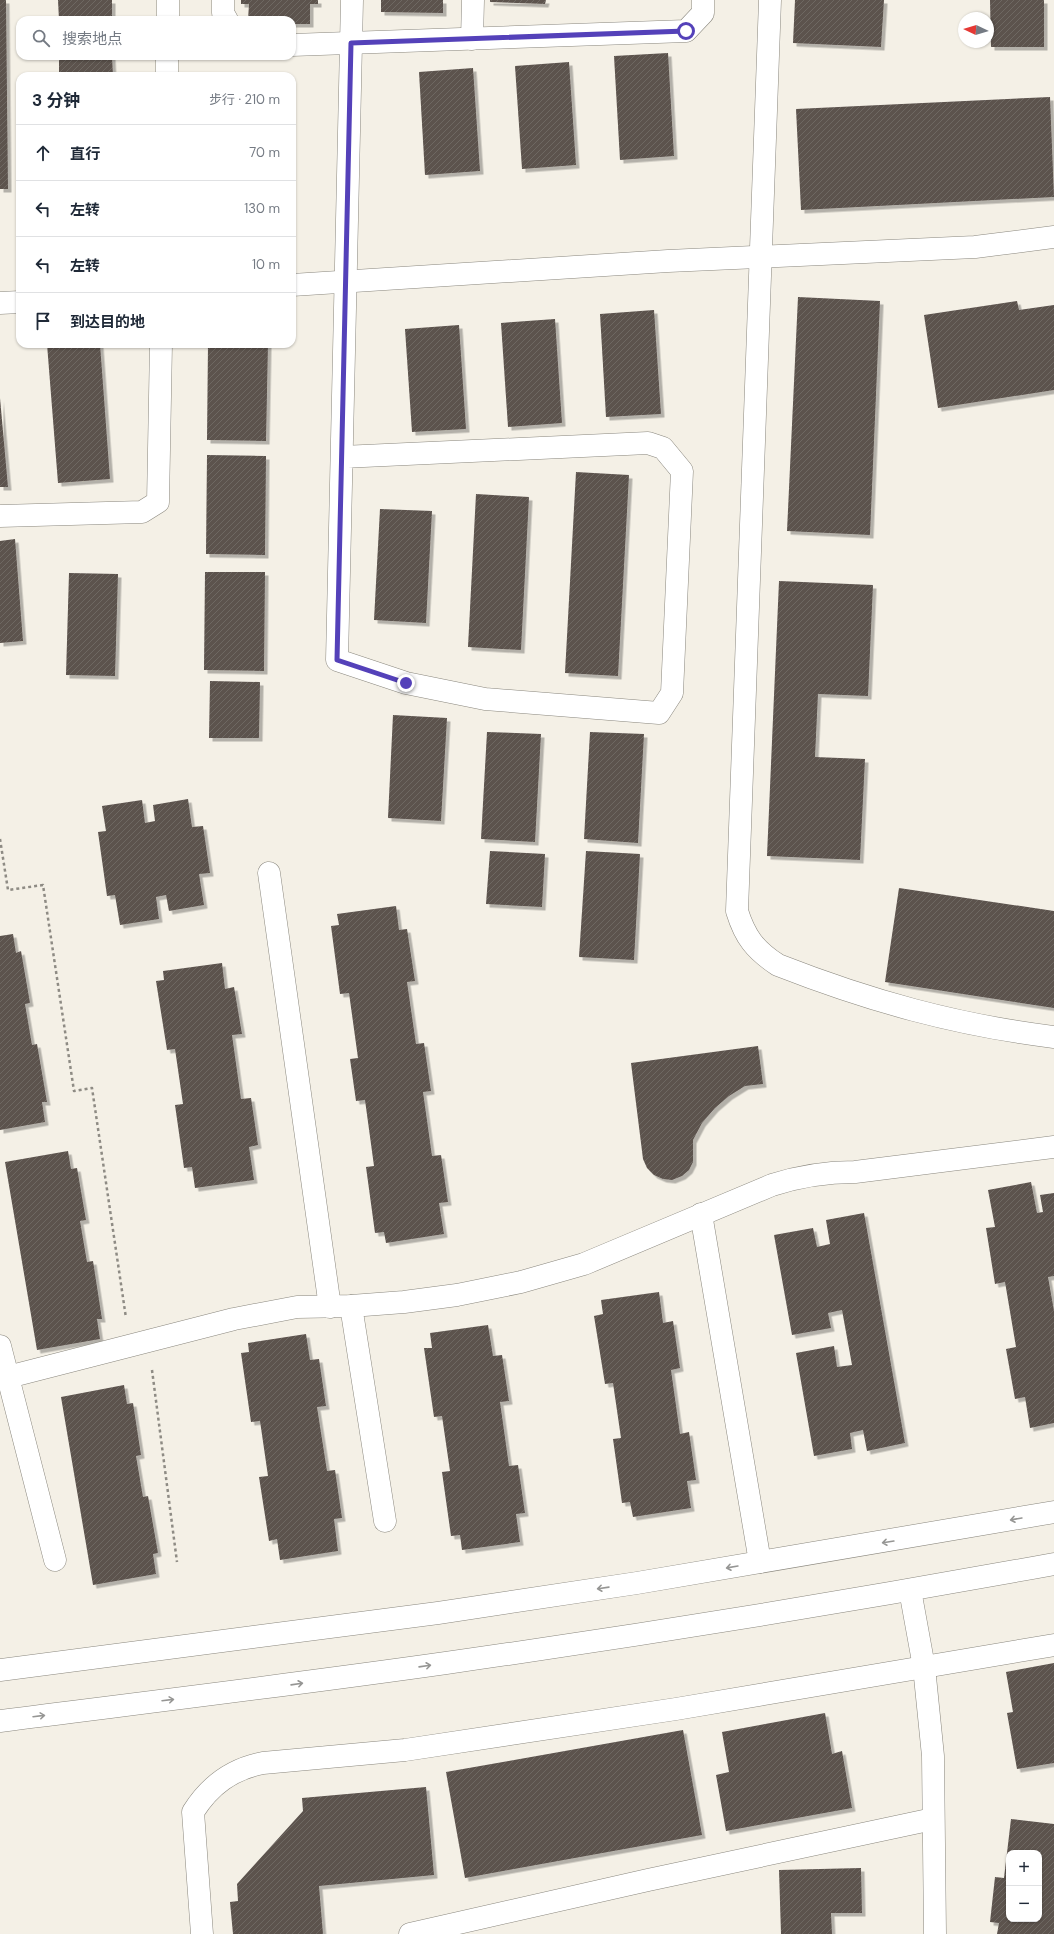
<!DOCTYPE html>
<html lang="zh">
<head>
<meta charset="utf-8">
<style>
	body { margin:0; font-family:"DM Sans","Noto Sans SC",sans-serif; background:#f6f6f7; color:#1f2937 }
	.controls { position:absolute; right:12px; bottom:12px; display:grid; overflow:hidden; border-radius:8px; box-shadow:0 1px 3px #0004 }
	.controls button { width:36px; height:36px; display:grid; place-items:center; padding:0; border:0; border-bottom:1px solid #e0e1e3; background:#fff; color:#1f2937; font:20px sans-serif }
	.compass { position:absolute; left:958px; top:12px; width:36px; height:36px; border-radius:50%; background:#fff; box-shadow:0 1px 3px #0004; rotate:274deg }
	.stop { position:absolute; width:12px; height:12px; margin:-9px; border:3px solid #5441b9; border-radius:50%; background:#fff }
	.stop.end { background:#5441b9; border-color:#fff; box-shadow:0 1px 4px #0008 }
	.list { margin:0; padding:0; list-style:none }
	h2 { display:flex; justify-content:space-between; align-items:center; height:52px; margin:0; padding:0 16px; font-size:17px }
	h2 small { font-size:13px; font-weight:400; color:#747a83 }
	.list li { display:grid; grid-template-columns:26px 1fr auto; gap:12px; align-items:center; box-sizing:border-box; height:56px; padding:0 16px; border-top:1px solid #e0e1e3 }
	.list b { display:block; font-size:15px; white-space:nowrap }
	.list em { font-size:13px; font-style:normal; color:#747a83 }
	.icon { flex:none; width:22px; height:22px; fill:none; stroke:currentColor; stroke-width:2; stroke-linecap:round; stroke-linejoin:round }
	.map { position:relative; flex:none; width:1054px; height:1934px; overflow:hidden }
	.search { position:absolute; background:#fff; box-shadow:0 1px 3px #0004; left:16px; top:16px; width:280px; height:44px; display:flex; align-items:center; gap:10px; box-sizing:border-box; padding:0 14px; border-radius:12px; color:#747a83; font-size:15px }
	.panel { position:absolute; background:#fff; box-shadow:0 1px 3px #0004; left:16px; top:72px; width:280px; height:276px; border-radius:12px }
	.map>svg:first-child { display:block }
	.building { fill:url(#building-hatch); fill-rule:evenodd; filter:url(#shadow) }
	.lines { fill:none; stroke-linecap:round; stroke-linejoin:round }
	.minor-casing { stroke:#8a877e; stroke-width:23 }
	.path { stroke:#8e8b84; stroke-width:2.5; stroke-dasharray:3 3; stroke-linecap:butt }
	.minor { stroke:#fff; stroke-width:22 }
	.oneway { stroke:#969694 }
	.route { stroke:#5441b9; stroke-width:5 }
</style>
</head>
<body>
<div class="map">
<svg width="1054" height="1934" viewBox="0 0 1054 1934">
	<defs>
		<pattern id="building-hatch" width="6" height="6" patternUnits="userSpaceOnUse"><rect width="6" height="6" fill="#5b524d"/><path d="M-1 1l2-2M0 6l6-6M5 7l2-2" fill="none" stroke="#6e6762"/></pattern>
		<filter id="shadow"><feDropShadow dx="3.5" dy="3.5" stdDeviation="0" flood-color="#0004"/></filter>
	</defs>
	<rect width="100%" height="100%" fill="#f4f0e6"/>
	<!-- building -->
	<g class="building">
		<path d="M0,0H6L8,189H0Z"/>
		<path d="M58,0H112V20H59Z"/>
		<path d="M241,0H318V4H310V24H292V20H248L249,4H241Z"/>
		<path d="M381,0H443V13L381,12Z"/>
		<path d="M490,0H546L545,4L490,2Z"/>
		<path d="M795,0H884L881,47L793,43Z"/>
		<path d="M990,0H1044V47H991Z"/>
		<path d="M668,53L674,156L620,160L614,56Z"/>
		<path d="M59,56H112L113,76H59Z"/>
		<path d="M569,62L576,165L522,169L515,66Z"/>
		<path d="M473,68L480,171L425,175L419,72Z"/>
		<path d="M1050,97L1054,197L801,210L796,109Z"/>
		<path d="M798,297L880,301L870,535L787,531Z"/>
		<path d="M1017,301L1019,310L1054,305V390L938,408L924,315Z"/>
		<path d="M654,310L661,414L606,417L600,314Z"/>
		<path d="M555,319L562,423L508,427L501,323Z"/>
		<path d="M459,325L466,429L412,432L405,329Z"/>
		<path d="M47,344H100L110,479L58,483Z"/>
		<path d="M208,344H268L266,441L207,440Z"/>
		<path d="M0,398L8,487H0Z"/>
		<path d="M207,455L266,456L265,555L206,554Z"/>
		<path d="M576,472L629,475L618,676L565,673Z"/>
		<path d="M476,494L529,497L521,650L468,647Z"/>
		<path d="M380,509L432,511L426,623L374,620Z"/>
		<path d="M15,539L23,641L0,643V541Z"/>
		<path d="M205,572H265L264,671L204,670Z"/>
		<path d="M69,573L118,574L115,676L66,675Z"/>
		<path d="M779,581L873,585L868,696L818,694L815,757L865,759L860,860L767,856Z"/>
		<path d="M210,681L260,682L259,738H209Z"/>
		<path d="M393,715L447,718L441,821L388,818Z"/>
		<path d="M487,732L541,734L535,842L481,839Z"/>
		<path d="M590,732L644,734L638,843L584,839Z"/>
		<path d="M188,799L192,827L203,826L210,873L199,874L204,905L169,911L166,895L156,897L159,919L120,925L115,895L107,896L98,832L106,831L102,806L142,800L145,823L155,821L153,805Z"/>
		<path d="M490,851L545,854L542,907L486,904Z"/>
		<path d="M586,851L640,854L634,960L579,957Z"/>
		<path d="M899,888L1054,911V1008L885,982Z"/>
		<path d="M396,906L399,930L407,929L415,981L407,982L416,1044L424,1043L431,1091L423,1092L432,1156L441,1155L448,1202L439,1203L444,1234L386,1243L384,1232L375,1233L366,1167L374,1166L365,1100L356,1101L350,1059L358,1058L349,993L340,994L331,926L339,925L337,914Z"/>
		<path d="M13,934L16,953L21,951L30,1003L25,1004L32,1045L37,1044L47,1102H42L45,1122L0,1130V936Z"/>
		<path d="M222,963L225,989L234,987L242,1034L232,1035L241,1099L251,1098L258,1145L249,1147L254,1180L195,1188L192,1167L184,1168L175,1105L183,1104L175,1049L167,1050L156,981L164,980L163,971Z"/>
		<path d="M758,1046L763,1084L745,1086L729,1096L715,1108L702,1123L693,1140V1162L689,1170L682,1176L672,1180L663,1179L654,1175L647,1168L643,1159L631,1063Z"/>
		<path d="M68,1151L71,1169L77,1168L86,1220L80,1221L87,1262L93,1261L102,1319H97L100,1339L37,1350L5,1162Z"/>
		<path d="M1031,1182L1037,1213L1043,1212L1040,1195L1054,1193V1276L1048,1277L1054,1311V1423L1030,1428L1025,1397L1015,1399L1006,1349L1016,1347L1005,1282L995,1284L986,1228L995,1227L988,1190Z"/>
		<path d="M864,1213L905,1443L867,1451L863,1430L850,1433L852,1449L814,1456L796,1353L834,1346L837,1367L852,1365L842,1310L828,1313L831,1328L792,1335L774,1235L813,1228L817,1247L830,1244L826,1220Z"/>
		<path d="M659,1292L663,1323L673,1321L680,1368L671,1370L680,1434L689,1432L696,1480L687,1481L691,1508L633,1517L630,1502L622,1503L613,1439L621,1438L613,1383L605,1384L594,1316L603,1314L601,1300Z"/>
		<path d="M488,1325L493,1356L502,1355L509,1401L500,1402L509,1466L518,1465L525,1513L516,1514L520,1542L462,1550L460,1535L451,1536L442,1472L450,1471L442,1416L434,1417L424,1348H432L430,1333Z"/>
		<path d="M306,1334L310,1360L319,1359L326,1406L317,1407L327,1471L335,1470L342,1518L334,1519L338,1551L280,1560L277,1539L269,1541L259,1477L268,1476L260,1421L251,1422L241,1353L249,1352L248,1343Z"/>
		<path d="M124,1385L127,1404L133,1403L141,1455L136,1456L143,1497L148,1496L158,1553L153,1554L156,1574L93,1585L61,1397Z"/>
		<path d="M1054,1663V1763L1017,1769L1007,1713L1013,1712L1006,1672Z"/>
		<path d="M825,1713L832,1754L842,1751L852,1808L726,1831L716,1775L729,1772L722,1732Z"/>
		<path d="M683,1730L702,1835L465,1878L446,1772Z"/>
		<path d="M426,1787L434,1875L319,1886L323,1934H233L230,1902L238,1901L237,1884L303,1811L302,1798Z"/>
		<path d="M1011,1819L1054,1824V1934H997L999,1923L990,1922L995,1877L1004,1878ZM1009,1853H1039V1919H1009Z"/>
		<path d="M861,1868L862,1913H831L832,1934H781L779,1870Z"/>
	</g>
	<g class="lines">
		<defs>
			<g id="minor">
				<path d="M223,0V13L227,20"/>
				<path d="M770,0L737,911C745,937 755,950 778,965C870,1001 956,1025 1054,1037"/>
				<path d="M168,20V0"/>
				<path d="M472,39L473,0"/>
				<path d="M292,45L686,31L703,13V0"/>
				<path d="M167,76V56"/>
				<path d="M292,285L668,261L975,247L1054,237"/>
				<path d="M0,303L20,302"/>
				<path d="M342,457L648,443L663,448L682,471L672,693L659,713L485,699L406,683L337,660L352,0"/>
				<path d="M0,516L142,512L158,502L161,344"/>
				<path d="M269,873L330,1307"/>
				<path d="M701,1214L760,1562"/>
				<path d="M351,1306L385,1521"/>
				<path d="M0,1346L55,1560"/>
				<path d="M8,1377L234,1319L297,1307L351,1306L404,1302L457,1295L521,1282L584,1264L772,1185C800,1176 826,1172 855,1172L1054,1147"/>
				<path d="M910,1590L924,1667L933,1756L935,1934"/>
				<path d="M0,1670L438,1613L637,1583L1054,1512"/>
				<path d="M0,1721C149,1702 298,1684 446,1663C649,1634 852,1601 1054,1564"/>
				<path d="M202,1934L193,1812C210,1785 232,1769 263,1763L405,1750L676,1709L1054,1645"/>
				<path d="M410,1934L648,1880L933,1819"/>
			</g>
		</defs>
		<!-- minor casing -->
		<use href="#minor" class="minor-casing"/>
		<!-- path -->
		<g class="path">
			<path d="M0,839L8,890L43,885L74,1091L92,1088L126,1318"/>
			<path d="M152,1370L177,1562"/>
		</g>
		<!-- minor -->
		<use href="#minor" class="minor"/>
	</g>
	<!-- one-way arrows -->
	<defs><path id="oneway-shaft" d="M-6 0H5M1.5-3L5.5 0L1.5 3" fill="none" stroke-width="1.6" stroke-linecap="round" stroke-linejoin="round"/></defs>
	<g class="oneway">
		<use href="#oneway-shaft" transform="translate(1016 1519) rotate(170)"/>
		<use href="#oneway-shaft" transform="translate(888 1542) rotate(171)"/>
		<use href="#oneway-shaft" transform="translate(732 1567) rotate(170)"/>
		<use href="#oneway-shaft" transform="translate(603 1588) rotate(172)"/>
		<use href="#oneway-shaft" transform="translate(425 1666) rotate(-8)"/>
		<use href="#oneway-shaft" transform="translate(297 1684) rotate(-8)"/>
		<use href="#oneway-shaft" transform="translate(168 1700) rotate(-7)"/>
		<use href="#oneway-shaft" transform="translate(39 1716) rotate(-7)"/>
	</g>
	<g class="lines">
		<!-- route -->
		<path class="route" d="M406,683L337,660L351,43L686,31"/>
	</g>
</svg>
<div class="controls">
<button>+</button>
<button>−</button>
</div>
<svg class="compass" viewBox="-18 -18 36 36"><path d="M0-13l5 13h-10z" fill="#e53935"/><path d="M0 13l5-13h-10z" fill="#747a83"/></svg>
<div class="stop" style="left:686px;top:31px"></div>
<div class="stop end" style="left:406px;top:683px"></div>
<div class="search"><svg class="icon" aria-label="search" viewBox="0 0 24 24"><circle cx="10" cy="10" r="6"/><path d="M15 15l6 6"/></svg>搜索地点</div>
<section class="panel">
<h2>3 分钟<small>步行 · 210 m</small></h2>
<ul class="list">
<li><svg class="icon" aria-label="ahead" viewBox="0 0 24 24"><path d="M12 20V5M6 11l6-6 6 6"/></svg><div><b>直行</b></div><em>70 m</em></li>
<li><svg class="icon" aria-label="left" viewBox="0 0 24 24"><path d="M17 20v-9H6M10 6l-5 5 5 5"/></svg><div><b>左转</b></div><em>130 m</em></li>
<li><svg class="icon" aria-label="left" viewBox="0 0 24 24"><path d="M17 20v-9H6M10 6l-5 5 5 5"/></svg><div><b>左转</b></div><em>10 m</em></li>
<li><svg class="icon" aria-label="arrive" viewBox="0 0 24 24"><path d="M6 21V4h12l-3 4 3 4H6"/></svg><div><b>到达目的地</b></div></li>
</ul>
</section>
</div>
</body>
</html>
